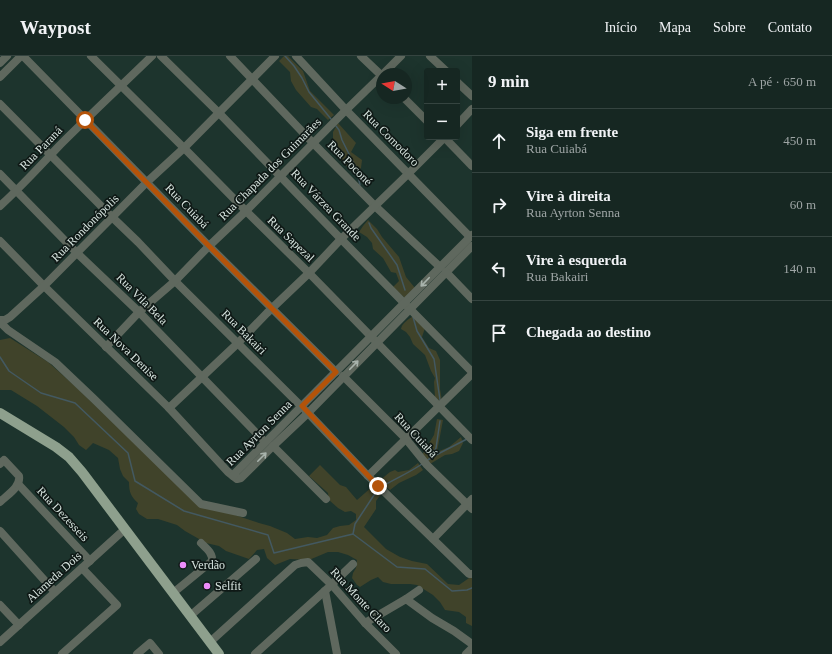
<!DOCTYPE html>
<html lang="pt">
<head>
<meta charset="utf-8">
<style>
	body { margin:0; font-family:Georgia,serif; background:#23332f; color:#f1f3f6 }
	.controls { position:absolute; right:12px; top:12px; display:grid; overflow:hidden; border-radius:4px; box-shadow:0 4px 16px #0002 }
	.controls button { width:36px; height:36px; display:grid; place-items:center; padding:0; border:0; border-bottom:1px solid #354440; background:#162722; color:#f1f3f6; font:20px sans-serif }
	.compass { position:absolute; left:376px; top:12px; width:36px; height:36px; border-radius:50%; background:#162722; box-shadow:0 4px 16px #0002; rotate:281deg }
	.stop { position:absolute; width:12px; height:12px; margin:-9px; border:3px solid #b45309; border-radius:50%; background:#fff }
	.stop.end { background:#b45309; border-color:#fff; box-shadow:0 1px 4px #0008 }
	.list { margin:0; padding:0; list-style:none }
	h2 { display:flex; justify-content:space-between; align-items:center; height:52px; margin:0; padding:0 16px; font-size:17px }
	h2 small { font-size:13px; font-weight:400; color:#9ea5a5 }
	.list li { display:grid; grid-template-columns:26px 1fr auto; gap:12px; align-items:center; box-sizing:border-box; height:64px; padding:0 16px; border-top:1px solid #354440 }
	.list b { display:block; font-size:15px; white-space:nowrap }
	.list p { margin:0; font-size:13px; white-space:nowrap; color:#9ea5a5 }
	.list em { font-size:13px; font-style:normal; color:#9ea5a5 }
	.icon { flex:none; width:22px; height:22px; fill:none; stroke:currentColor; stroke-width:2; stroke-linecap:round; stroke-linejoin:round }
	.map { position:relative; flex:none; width:472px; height:598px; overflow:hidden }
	header { display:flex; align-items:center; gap:24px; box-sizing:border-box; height:56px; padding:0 20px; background:#162722; border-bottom:1px solid #354440 }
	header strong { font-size:19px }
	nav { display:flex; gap:22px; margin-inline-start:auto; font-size:14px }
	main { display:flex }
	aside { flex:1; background:#162722 }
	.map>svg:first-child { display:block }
	.green { fill:#40432a }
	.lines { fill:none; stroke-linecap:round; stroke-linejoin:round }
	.stream { stroke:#435961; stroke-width:1.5 }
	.minor { stroke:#5f685e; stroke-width:8 }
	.major { stroke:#8ea08d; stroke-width:10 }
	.oneway { stroke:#a8b3ac }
	.route { stroke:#b45309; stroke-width:5 }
	.poi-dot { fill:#ed8cfa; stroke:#0f1916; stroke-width:1.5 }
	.labels { text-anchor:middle; stroke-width:3.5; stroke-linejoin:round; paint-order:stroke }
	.street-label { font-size:12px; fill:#d8e5e0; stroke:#0f1916 }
	.poi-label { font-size:12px; fill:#d8e5e0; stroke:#0f1916; text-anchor:start }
</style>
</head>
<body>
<header>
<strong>Waypost</strong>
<nav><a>Início</a><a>Mapa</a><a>Sobre</a><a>Contato</a></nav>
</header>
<main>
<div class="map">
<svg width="472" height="598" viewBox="0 0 472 598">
	<rect width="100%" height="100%" fill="#1d342d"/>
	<!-- green -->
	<g class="green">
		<path d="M284,0H288L303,15L310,35L334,59L328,64L317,53L311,51L296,34L291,25L290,16L279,5Z"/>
		<path d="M338,67L356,87L351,96L362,104L361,112L355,117L351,115L337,100L336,88L333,83V76Z"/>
		<path d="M368,164L377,173L382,181L399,201L406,221L415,232L405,242L393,231L399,225L396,217L391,216L383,202L373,193L372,187L367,181L359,176L363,170Z"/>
		<path d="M413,260L425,272L422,281L429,292L436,295L440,304V333L442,345L441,346L435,341L434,326L435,322L431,315L425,299L413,288L410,281L406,276L401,273C402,267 409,263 413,260Z"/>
		<path d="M10,282L48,306L76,331L197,448L229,457L259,467L270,470L287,477L295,483L308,481L317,482L327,479L333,472L340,470L349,469L356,464V458L351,455L345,456L338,452L329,444L328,437L309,420L320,409L340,429L346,431L351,437L357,444L373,430L382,437L376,445V453L364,471L386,493L400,501L412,505L427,508L448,528L459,529L472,520V570L466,567V561L459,556L445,554L440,546L433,539L417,529L410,528H391L383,526L378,521L371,524L360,531L357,529L352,522L353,517L356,512L357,504L348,499L338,496H328L309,504L290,503L275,509L267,502L264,493L257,494L249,503L226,495L219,490L206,487L185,475L177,469L158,463H147L139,458L136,453L138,447C131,441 129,436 129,426L123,420L120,413L118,402L109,394L93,387L86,394L79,389L74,381L64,371L37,350L11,334H0V284Z"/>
		<path d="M437,363L443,364L437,396L449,391L461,381L463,387L459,395L452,398L445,399L430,408L422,399L434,379Z"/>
		<path d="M418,407L423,414L416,419L399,427L390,434L379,425L390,416L395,414L398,416L409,414Z"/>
	</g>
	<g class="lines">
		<!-- stream -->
		<g class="stream">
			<path d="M285,0L294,10L302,22L309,36L331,63"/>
			<path d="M336,70L339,74L342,84L356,112L360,129"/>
			<path d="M369,167L371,172L397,209L405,234"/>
			<path d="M413,261L417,275L434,303L440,344"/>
			<path d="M0,301L9,315L41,337L75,347L128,397L135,425L184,455L268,479L274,497L353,478L397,511L425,513L452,535L467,534L472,532"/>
			<path d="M432,400L436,392L440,365"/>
			<path d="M426,405L434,400L467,383"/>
			<path d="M383,430C396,422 409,417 422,408"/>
			<path d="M353,478L355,468L378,433"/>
		</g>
		<!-- minor -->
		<g class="minor">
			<path d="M23,0L209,190L336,316"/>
			<path d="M91,0L184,92L246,155L309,217L472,384"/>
			<path d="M161,0L219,57L341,183L472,316"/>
			<path d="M230,0L313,87L375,150L440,211"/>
			<path d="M296,0L346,54L470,181"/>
			<path d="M361,0L382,20"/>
			<path d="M430,0L446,15"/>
			<path d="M0,7L7,0"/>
			<path d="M383,18L401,0"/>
			<path d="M0,21L21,0"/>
			<path d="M457,26L472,40"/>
			<path d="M404,42L427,65"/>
			<path d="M0,48L112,161L138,186L175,225L308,357L368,420L469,518H472"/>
			<path d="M457,69L472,53"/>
			<path d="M444,81L472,110"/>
			<path d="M0,118L77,197L139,256L265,386"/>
			<path d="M0,150C21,131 40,110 60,89C90,59 121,30 152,0"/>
			<path d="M0,185L44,230L169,352L228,416L237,423L241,422L273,390L308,357L472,190"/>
			<path d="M446,216L472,243"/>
			<path d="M0,264H5L10,261L44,230L147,126L184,92L275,0"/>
			<path d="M0,266L8,274L55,306L94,343L201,448L243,457"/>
			<path d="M106,291L139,256L175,225L209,190L246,155L346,54L382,19"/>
			<path d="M343,320L406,383L427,409L472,453"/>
			<path d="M169,352L238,287L267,257L309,217L341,183L409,117L445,81"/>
			<path d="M273,390L326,443"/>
			<path d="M0,408L4,404L19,420C21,431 7,439 0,446"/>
			<path d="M233,420L236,416L472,179"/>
			<path d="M368,420L472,318"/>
			<path d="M19,429L90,505"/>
			<path d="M0,475L55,536"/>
			<path d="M433,483L472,443"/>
			<path d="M325,535L337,598"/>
			<path d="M173,537L212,505C213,497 206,492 201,487"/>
			<path d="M406,543L419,534"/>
			<path d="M0,549L19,569"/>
			<path d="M190,560L256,503"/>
			<path d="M365,567L406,543L432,562L454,575L472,588"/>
			<path d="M0,586L125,473"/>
			<path d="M210,586L295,509L301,507L308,506L332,529L365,567L396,598"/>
			<path d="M62,598L117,549L82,512"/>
			<path d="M137,598L150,587L159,598"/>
			<path d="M255,598L328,532L353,508"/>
			<path d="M466,598L472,592"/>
		</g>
		<!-- major -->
		<path class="major" d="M0,357L56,391L69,401L82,416L219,598"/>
	</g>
	<!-- one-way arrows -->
	<defs><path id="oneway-shaft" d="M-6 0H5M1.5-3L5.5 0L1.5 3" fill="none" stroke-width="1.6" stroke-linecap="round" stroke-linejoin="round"/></defs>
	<g class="oneway">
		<use href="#oneway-shaft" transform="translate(425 226) rotate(134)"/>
		<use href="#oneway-shaft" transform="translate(354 309) rotate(-46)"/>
		<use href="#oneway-shaft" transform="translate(262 401) rotate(-45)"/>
	</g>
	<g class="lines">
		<!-- route -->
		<path class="route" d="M85,64L209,190L336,316L302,350L378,430"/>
	</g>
	<!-- markers -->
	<g class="poi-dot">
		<circle cx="183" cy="509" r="4"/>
		<circle cx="207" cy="530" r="4"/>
	</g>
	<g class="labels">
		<!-- street labels -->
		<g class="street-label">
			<text transform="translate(391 82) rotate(45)" y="4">Rua Comodoro</text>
			<text transform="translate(41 92) rotate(-46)" y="4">Rua Paraná</text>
			<text transform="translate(350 107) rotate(45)" y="4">Rua Poconé</text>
			<text transform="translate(270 113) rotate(-45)" y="4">Rua Chapada dos Guimarães</text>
			<text transform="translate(326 149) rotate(46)" y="4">Rua Várzea Grande</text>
			<text transform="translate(187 150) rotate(46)" y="4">Rua Cuiabá</text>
			<text transform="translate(85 172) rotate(-45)" y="4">Rua Rondonópolis</text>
			<text transform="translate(291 183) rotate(44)" y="4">Rua Sapezal</text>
			<text transform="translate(142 243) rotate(45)" y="4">Rua Vila Bela</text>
			<text transform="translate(244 276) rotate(45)" y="4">Rua Bakairi</text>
			<text transform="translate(126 293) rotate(44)" y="4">Rua Nova Denise</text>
			<text transform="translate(259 377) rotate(-45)" y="4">Rua Ayrton Senna</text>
			<text transform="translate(416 379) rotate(47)" y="4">Rua Cuiabá</text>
			<text transform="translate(63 458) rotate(47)" y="4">Rua Dezesseis</text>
			<text transform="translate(54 521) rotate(-42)" y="4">Alameda Dois</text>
			<text transform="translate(361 544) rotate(47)" y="4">Rua Monte Claro</text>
		</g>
		<!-- poi labels -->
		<g class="poi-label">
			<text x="191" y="513">Verdão</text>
			<text x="215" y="534">Selfit</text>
		</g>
	</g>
</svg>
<div class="controls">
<button>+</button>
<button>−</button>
</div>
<svg class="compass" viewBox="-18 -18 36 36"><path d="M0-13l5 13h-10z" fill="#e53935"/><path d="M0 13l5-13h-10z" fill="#9ea5a5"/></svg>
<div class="stop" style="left:85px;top:64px"></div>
<div class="stop end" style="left:378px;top:430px"></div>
</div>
<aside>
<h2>9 min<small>A pé · 650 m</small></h2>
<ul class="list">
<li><svg class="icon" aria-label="ahead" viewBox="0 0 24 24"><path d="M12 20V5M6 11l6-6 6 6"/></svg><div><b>Siga em frente</b><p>Rua Cuiabá</p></div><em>450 m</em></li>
<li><svg class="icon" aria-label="right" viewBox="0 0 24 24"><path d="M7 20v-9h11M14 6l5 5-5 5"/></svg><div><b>Vire à direita</b><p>Rua Ayrton Senna</p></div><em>60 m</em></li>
<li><svg class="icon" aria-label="left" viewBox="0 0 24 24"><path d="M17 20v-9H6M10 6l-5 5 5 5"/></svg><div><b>Vire à esquerda</b><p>Rua Bakairi</p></div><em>140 m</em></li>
<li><svg class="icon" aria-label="arrive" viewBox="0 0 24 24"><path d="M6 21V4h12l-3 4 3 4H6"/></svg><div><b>Chegada ao destino</b></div></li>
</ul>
</aside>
</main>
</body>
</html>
